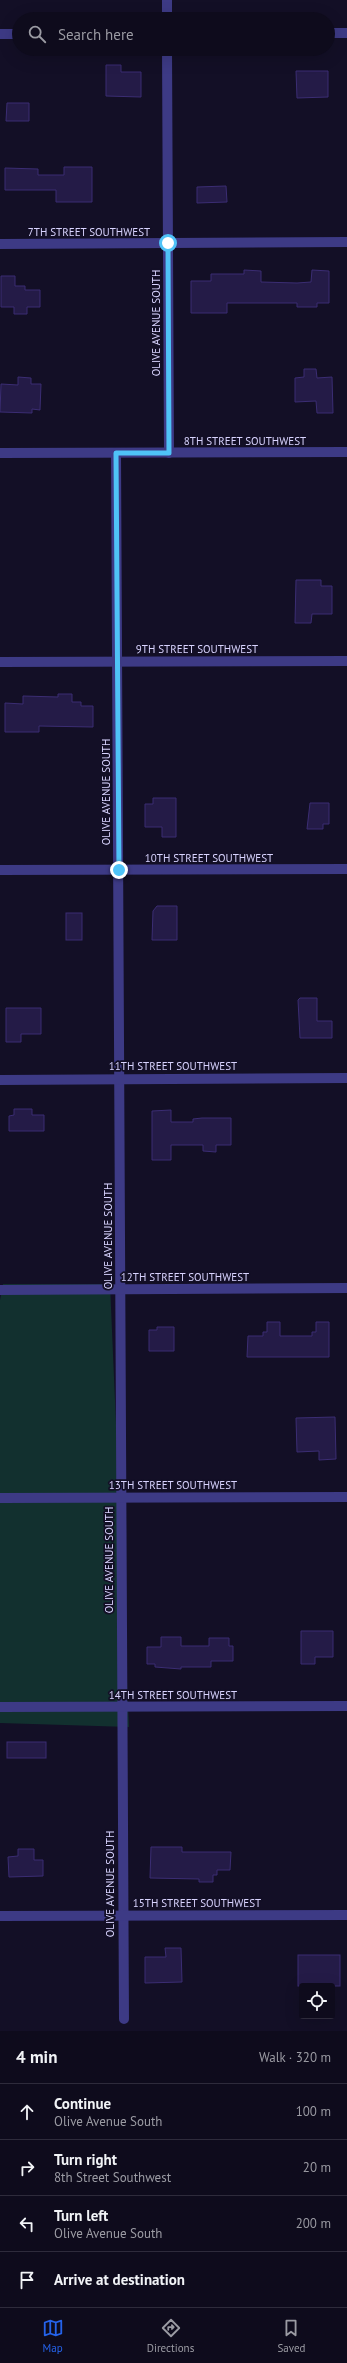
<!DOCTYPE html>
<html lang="en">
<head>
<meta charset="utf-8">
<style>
	body { margin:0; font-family:"PT Sans",sans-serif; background:#1c1929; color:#f1f3f6 }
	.controls { position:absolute; right:12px; bottom:12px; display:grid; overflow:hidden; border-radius:4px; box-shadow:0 4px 16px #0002 }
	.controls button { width:36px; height:36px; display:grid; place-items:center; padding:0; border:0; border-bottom:1px solid #2e2b3b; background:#0e0b1c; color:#f1f3f6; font:20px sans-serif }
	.stop { position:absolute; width:12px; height:12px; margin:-9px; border:3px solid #4fc3f7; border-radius:50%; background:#fff }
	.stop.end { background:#4fc3f7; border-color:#fff; box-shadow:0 1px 4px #0008 }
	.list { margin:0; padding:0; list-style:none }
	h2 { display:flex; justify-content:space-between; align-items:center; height:52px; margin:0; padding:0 16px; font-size:17px }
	h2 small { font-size:13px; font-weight:400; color:#9b9ba3 }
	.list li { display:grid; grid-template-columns:26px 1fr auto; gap:12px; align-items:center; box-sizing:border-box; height:56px; padding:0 16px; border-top:1px solid #2e2b3b }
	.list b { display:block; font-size:15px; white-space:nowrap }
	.list p { margin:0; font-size:13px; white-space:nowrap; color:#9b9ba3 }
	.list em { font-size:13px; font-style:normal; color:#9b9ba3 }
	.icon { flex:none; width:22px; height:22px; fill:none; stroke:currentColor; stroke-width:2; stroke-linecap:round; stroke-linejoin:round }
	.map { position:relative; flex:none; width:347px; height:2031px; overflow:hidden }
	.search { position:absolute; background:#0e0b1c; box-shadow:0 4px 16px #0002; left:12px; right:12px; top:12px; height:44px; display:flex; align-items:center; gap:10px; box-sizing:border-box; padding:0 14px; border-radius:22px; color:#9b9ba3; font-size:15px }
	.sheet { height:276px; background:#0e0b1c }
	nav { display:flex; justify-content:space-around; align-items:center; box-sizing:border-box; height:56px; border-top:1px solid #2e2b3b; background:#0e0b1c; font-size:11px; color:#9b9ba3 }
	nav a { display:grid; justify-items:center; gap:2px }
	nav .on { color:#2563eb }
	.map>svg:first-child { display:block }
	.green { fill:#12302f }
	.building { fill:#241b47; stroke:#3b2d73 }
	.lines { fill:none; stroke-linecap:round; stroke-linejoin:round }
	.street { stroke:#3d3a85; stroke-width:10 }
	.route { stroke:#4fc3f7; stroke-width:5 }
	.labels { text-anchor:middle; stroke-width:3.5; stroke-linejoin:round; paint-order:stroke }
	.street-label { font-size:11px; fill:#d9d4ff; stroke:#130f26 }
</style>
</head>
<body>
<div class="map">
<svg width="347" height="2031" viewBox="0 0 347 2031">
	<rect width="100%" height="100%" fill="#130f26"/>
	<!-- green -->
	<path class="green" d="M3,1284H110L129,1727L0,1723V1300Z"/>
	<!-- building -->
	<g class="building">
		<path d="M106,65H121V72H141V97L106,96Z"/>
		<path d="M296,71H328V97L297,98Z"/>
		<path d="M7,103H29V121H6Z"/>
		<path d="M64,167H92V202H56V190H5V168L38,169V175H64Z"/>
		<path d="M226,186L227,202L197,203V187Z"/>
		<path d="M244,270L261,271V282L297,283L311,282L312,270L329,271V303H317V307H297V303H227V313H191V281H211V274H244Z"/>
		<path d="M1,276H15V286H25V290H40V307H27V314H14V307H1Z"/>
		<path d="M304,369H316L317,378L332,377L333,413H317L316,401L295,402V378L304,377Z"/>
		<path d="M18,377L31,378V384H41L40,410L32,409V413L0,412L1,384L18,385Z"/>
		<path d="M296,580H321V586H332V614H312L311,623H295Z"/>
		<path d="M58,694H72V702H81V706H93V727L39,726V732H5V703L23,704V696L58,697Z"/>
		<path d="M153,798H176V837H162V827H145V804H153Z"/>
		<path d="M310,803H329V824H323V829H307Z"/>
		<path d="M157,906H177V940H152L153,911Z"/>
		<rect x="66" y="913" width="16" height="27"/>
		<path d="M300,998H317V1021H332V1038H300L298,1000Z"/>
		<path d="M6,1008H41V1034H21V1042H6Z"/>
		<path d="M14,1109H32V1115H44V1131H9V1116L14,1115Z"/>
		<path d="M171,1110V1122H193V1119L202,1118H231V1145H216V1152L203,1151V1145H171V1160H152V1111Z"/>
		<path d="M267,1322H280V1336H312V1332H316V1322H329V1357H247L248,1336H263V1332H267Z"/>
		<path d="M157,1327H174V1351H149V1330H157Z"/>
		<path d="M335,1417L336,1459L319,1460V1451L297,1452L296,1418Z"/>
		<path d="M301,1631H333V1657H315V1664H301Z"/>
		<path d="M161,1637H181V1646H209V1638H229V1646H233V1661H211V1667H181V1669L155,1667V1664H147V1647H161Z"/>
		<rect x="7" y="1742" width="39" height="16"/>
		<path d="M151,1847H182V1852H231L230,1870H217V1875H213V1882H199V1879L150,1878Z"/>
		<path d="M18,1849H34V1860H43V1876L9,1877L8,1857L18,1856Z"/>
		<path d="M165,1948H181L182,1982L145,1983V1957H166Z"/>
		<rect x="298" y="1955" width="42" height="31"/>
	</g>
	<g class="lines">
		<!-- street -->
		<g class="street">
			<path d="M167,0V19"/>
			<path d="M328,33H347"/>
			<path d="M0,34H19"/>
			<path d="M167,49L169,453"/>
			<path d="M0,244L347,242"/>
			<path d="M0,453L347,452"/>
			<path d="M116,453L124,2019"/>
			<path d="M0,662L347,661"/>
			<path d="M0,870L347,869"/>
			<path d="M0,1080L347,1078"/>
			<path d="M0,1290L347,1288"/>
			<path d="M0,1498L347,1497"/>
			<path d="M0,1707L347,1706"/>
			<path d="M0,1916L347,1915"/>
		</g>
	</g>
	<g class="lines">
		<!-- route -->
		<path class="route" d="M119,870L116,453H169L168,243"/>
	</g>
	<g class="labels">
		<!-- street labels -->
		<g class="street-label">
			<text x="89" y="236">7TH STREET SOUTHWEST</text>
			<text transform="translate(156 323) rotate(-90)" y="4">OLIVE AVENUE SOUTH</text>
			<text x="245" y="445">8TH STREET SOUTHWEST</text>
			<text x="197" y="653">9TH STREET SOUTHWEST</text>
			<text transform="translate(106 792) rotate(-90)" y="4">OLIVE AVENUE SOUTH</text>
			<text x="209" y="862">10TH STREET SOUTHWEST</text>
			<text x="173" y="1070">11TH STREET SOUTHWEST</text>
			<text transform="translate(108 1236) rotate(-90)" y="4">OLIVE AVENUE SOUTH</text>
			<text x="185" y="1281">12TH STREET SOUTHWEST</text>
			<text x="173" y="1489">13TH STREET SOUTHWEST</text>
			<text transform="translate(109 1560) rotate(-90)" y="4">OLIVE AVENUE SOUTH</text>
			<text x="173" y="1699">14TH STREET SOUTHWEST</text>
			<text transform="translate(110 1884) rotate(-90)" y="4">OLIVE AVENUE SOUTH</text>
			<text x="197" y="1907">15TH STREET SOUTHWEST</text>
		</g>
	</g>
</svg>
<div class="controls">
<button><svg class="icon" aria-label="locate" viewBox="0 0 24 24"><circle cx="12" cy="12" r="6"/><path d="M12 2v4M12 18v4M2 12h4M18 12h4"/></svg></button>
</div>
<div class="stop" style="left:168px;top:243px"></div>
<div class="stop end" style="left:119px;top:870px"></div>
<div class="search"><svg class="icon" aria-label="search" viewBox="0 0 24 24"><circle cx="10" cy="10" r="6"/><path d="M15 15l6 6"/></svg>Search here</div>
</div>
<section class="sheet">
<h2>4 min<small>Walk · 320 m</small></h2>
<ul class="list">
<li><svg class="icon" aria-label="ahead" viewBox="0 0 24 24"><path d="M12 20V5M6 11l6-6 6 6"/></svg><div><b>Continue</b><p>Olive Avenue South</p></div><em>100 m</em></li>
<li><svg class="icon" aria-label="right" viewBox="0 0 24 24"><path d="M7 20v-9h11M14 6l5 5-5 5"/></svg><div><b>Turn right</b><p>8th Street Southwest</p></div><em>20 m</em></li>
<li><svg class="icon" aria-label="left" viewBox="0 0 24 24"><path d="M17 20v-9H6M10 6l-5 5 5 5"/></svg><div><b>Turn left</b><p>Olive Avenue South</p></div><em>200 m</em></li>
<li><svg class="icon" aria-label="arrive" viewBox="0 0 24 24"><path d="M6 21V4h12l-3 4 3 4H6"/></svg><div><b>Arrive at destination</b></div></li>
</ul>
</section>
<nav>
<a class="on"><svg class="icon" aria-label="map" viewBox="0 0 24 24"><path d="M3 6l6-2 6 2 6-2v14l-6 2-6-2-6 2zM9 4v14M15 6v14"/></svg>Map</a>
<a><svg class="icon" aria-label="directions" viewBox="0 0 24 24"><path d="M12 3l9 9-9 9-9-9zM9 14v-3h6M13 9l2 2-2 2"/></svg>Directions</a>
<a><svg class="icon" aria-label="saved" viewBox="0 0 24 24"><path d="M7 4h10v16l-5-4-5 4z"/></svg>Saved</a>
</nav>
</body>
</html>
